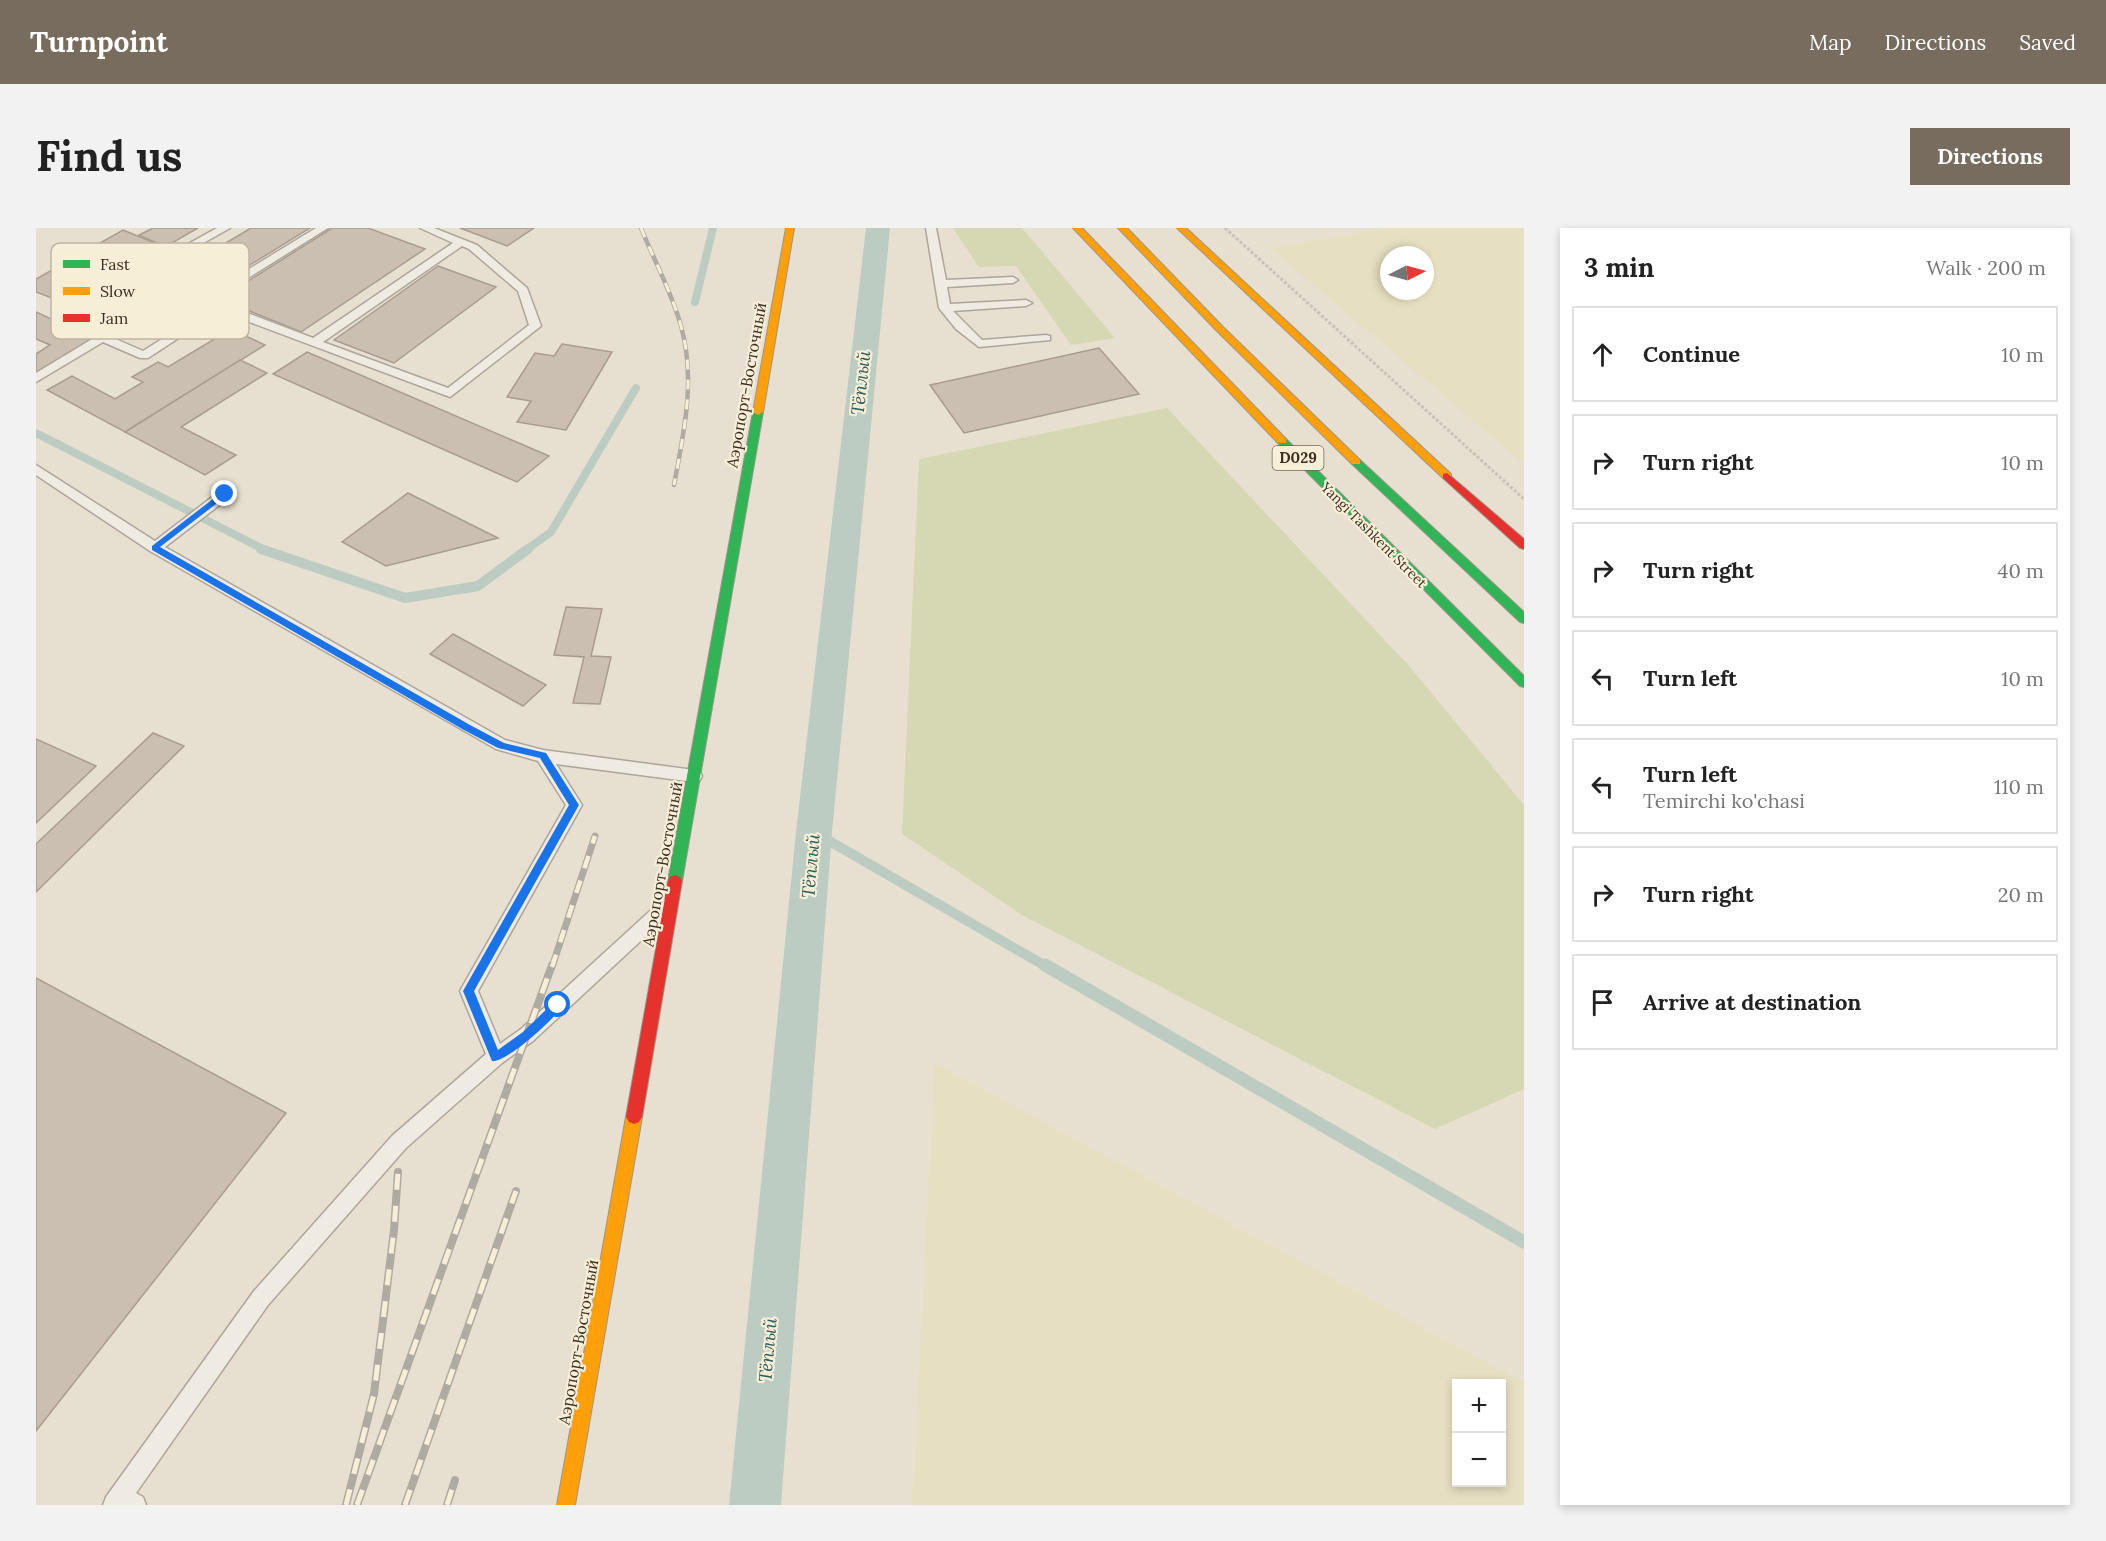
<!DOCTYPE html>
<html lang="en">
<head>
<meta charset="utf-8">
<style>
	body { margin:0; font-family:Lora,serif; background:#f2f2f2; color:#222 }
	.controls { position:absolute; right:18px; bottom:18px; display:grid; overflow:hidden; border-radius:0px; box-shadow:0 3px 9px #0003 }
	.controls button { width:54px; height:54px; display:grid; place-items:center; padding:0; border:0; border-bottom:2px solid #e0e0e0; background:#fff; color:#222; font:30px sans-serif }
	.compass { position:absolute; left:1344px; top:18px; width:54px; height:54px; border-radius:50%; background:#fff; box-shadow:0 3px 9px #0003; rotate:84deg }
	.stop { position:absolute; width:18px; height:18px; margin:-14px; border:4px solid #1a73e8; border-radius:50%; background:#fff }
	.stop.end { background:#1a73e8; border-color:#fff; box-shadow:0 2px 6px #0008 }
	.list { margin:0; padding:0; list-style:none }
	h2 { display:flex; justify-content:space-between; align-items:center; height:78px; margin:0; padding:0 24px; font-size:26px }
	h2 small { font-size:20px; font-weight:400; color:#767676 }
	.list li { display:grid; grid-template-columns:39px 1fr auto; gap:18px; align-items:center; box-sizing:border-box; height:96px; margin:0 12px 12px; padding:0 12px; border:2px solid #e0e0e0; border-radius:0px }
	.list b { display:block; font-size:22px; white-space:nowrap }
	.list p { margin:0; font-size:20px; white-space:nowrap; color:#767676 }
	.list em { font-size:20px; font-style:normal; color:#767676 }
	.icon { flex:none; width:33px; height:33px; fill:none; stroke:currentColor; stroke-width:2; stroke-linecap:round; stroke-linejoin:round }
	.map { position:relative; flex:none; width:1488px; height:1277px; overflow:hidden; border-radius:0px }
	header { display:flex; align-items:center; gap:36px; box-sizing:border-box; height:84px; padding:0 30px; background:#786c5e; color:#fff }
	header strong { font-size:28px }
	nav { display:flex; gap:33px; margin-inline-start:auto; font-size:21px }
	.intro { display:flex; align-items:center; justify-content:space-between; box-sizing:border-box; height:144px; padding:0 36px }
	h1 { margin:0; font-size:42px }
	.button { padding:15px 27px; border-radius:0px; background:#786c5e; color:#fff; font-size:21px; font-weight:700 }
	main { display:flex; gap:36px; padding:0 36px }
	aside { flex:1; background:#fff; border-radius:0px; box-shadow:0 3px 9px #0003 }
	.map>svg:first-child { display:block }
	.farmland { fill:#e6dfc2; fill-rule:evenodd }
	.green { fill:#d6d7b3 }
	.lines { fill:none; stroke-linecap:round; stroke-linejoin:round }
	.stream-far2 { stroke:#bcccc2; stroke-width:8 }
	.stream-far1 { stroke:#bcccc2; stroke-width:10 }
	.stream { stroke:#bcccc2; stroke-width:13 }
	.canal { fill:#bcccc2; fill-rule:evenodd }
	.building { fill:#cbbfb2; stroke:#a89c90; stroke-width:1.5 }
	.lane-casing { stroke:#ada599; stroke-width:3 }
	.fast-casing { stroke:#9c958a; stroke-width:2 }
	.slow-casing { stroke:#9c958a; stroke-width:2 }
	.jam-casing { stroke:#9c958a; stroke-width:2 }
	.path { stroke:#c8c2b9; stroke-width:3; stroke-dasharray:3 2; stroke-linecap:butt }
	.lane { fill:#efebe3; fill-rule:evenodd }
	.fast { fill:#30b455; fill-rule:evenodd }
	.slow { fill:#ff9f0a; fill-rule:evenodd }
	.jam { fill:#e5322d; fill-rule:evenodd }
	.rail-far2-casing { stroke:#afaaa2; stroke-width:4.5 }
	.rail-far1-casing { stroke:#afaaa2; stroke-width:7 }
	.rail-casing { stroke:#afaaa2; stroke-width:8 }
	.rail-far2 { stroke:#f7eed8; stroke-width:3; stroke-dasharray:10; stroke-linecap:butt }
	.rail-far1 { stroke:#f7eed8; stroke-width:4.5; stroke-dasharray:13; stroke-linecap:butt }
	.rail { stroke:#f7eed8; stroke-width:5; stroke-dasharray:16; stroke-linecap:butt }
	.route { fill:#1a73e8 }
	.labels { text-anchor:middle; stroke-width:4.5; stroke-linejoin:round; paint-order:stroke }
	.far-street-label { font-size:14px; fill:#3d2e20; stroke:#f7eed8 }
	.shield { fill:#f7eed8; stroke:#756857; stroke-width:1.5 }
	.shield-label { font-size:15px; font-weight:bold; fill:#3d2e20 }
	.street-label { font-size:16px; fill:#3d2e20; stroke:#f7eed8 }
	.water-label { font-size:18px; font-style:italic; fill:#2f5d5a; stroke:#f7eed8 }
	.key { fill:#f7eed8; stroke:#bfb4a1; stroke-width:1.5 }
	.key-label { font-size:16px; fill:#3d2e20 }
</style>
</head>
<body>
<header>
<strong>Turnpoint</strong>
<nav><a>Map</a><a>Directions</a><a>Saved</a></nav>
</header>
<div class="intro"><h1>Find us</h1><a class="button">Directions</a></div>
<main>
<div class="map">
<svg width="1488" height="1277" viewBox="0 0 1488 1277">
	<rect width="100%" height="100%" fill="#e7e0d1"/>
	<!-- farmland -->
	<g class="farmland">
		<path d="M1354,0H1488V236L1234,20ZM1353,27H1389V63H1353Z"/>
		<path d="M899,835L1488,1154V1277H876ZM1420,1156H1466V1254H1420Z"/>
	</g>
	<!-- green -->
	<g class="green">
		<path d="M917,0H986L1079,110L1035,117L980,38L943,39Z"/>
		<path d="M1131,180L1374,439L1488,577V861L1399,901L986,687L866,606L883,231Z"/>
	</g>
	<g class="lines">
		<!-- stream-far2 -->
		<g class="stream-far2">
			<path d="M659,74L677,0"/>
			<path d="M0,205L229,322"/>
			<path d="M490,322L515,304L600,160"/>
		</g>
		<!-- stream-far1 -->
		<g class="stream-far1">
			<path d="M225,321L369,370L442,358L492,321"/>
			<path d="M778,604L1011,739"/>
		</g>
		<!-- stream -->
		<path class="stream" d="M1009,737L1488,1014"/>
		<!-- canal -->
		<path class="canal" d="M830,0H854L796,604L745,1277H693L760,604Z"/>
	</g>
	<!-- building -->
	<g class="building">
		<path d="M117,0H162L129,19L103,7Z"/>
		<path d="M215,0H274L131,88L94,72Z"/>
		<path d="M296,0H332L389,21L265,104L184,71Z"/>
		<path d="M424,0H498L471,18Z"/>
		<path d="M87,2L119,15L21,72L0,64V51Z"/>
		<path d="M402,38L460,59L358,135L298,112Z"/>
		<path d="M0,84L57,110L0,145V126L14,117L0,111Z"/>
		<path d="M195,101L229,117L89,204L11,162L36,148L79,171L107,154L96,149L122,134L132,139Z"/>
		<path d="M526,116L576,124L530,202L481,194L495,173L471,169L499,125L518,128Z"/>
		<path d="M1063,120L1103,166L928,205L894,157Z"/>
		<path d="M271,124L513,228L481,254L237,146Z"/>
		<path d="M204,132L231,145L145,199L200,227L169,247L89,204Z"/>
		<path d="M372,265L462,310L350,338L306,314Z"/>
		<path d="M530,379L566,381L555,428L575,429L564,476L537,475L548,429L518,427Z"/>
		<path d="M417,406L510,457L487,478L394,426Z"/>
		<path d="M117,505L148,518L0,664V616Z"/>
		<path d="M0,511L60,538L0,595Z"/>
		<path d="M0,750L250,885L0,1203Z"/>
	</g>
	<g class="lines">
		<defs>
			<g id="lane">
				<path d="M181,0H194L54,79L90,99L75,109L107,123L175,80L164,75V71L280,0H292L177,72L277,110L417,15L384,0H398L441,17L491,60L505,98L414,169L184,83L112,130H104L67,114L0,154V145L76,99L42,81V77ZM426,18L433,21L482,63L493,97L412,160L287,114Z"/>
				<path d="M890,0H900L910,52L977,49L982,52L977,55L911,59L914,76L990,72L996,75L990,78L917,83L946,112L1010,107L1014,108V112L943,119L920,101L903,80Z"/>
				<path d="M0,237L119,313L184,263H194L195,266L194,269L129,319L469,512L507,522L658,542L664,544L666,548L664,552L658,554L520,536L546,577L442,763L464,816L485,801L626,672L632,670L638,672L640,677L638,682L497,813L466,835L370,920L232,1077L100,1265L107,1269L110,1277H67L70,1269L218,1063L356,908L450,826L424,763L530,577L502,533L460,521L114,323L0,247Z"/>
			</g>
			<g id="fast">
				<path d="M722,181L727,184L646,653L644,657H634L632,653L717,184Z"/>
				<path d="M1246,210L1250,211L1488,448V459L1484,458L1242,215V211Z"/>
				<path d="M1320,231L1324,232L1488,384V395L1484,394L1316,236L1315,234Z"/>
			</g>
			<g id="slow">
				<path d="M750,0H758L727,184L722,187L717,184Z"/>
				<path d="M1037,0H1046L1250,211V215H1242Z"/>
				<path d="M1082,0H1091L1187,99L1324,232V236H1316L1181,103Z"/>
				<path d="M1141,0H1150L1415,246V250H1407Z"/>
				<path d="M598,882L603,884L606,889L539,1277H521L590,889L593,884Z"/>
			</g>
			<g id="jam">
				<path d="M1411,245L1488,311V321L1484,320L1407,250V246Z"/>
				<path d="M639,647L644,649L646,653L606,889L603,894L598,896L593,894L590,889L632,653L634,649Z"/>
			</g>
		</defs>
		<!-- lane casing -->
		<use href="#lane" class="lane-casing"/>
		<!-- fast casing -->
		<use href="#fast" class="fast-casing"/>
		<!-- slow casing -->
		<use href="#slow" class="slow-casing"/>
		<!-- jam casing -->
		<use href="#jam" class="jam-casing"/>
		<!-- path -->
		<path class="path" d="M1189,0L1488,271"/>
		<!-- lane -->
		<use href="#lane" class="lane"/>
		<!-- fast -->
		<use href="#fast" class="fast"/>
		<!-- slow -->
		<use href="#slow" class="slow"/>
		<!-- jam -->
		<use href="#jam" class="jam"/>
		<defs>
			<path id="rail-far2" d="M605,0C618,32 636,65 645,98C660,151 648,204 638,257"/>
			<path id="rail-far1" d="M516,739L559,608"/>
			<g id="rail">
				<path d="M310,1277L338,1166L358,1002L362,944"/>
				<path d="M321,1277L516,737"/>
				<path d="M369,1277L480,963"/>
				<path d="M411,1277L419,1252"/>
			</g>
		</defs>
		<!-- rail-far2 casing -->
		<use href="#rail-far2" class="rail-far2-casing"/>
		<!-- rail-far1 casing -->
		<use href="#rail-far1" class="rail-far1-casing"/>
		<!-- rail casing -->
		<use href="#rail" class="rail-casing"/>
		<!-- rail-far2 -->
		<use href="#rail-far2" class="rail-far2"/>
		<!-- rail-far1 -->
		<use href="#rail-far1" class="rail-far1"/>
		<!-- rail -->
		<use href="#rail" class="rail"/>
	</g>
	<!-- route -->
	<path class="route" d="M186,264L193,266L124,319L434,497L468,515L510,525L543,577L438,763L462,822L487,804L518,774H526L527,777C520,790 469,836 456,833L427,763L533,577L504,530L462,520L428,502L116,322V318Z"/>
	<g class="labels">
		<!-- far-street labels -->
		<g class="far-street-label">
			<text transform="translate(1338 307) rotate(45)" y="5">Yangi Tashkent Street</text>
		</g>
		<!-- shield labels -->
		<rect class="shield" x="1236.5" y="218" width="51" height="24" rx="4.5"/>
		<g class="shield-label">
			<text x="1262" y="235">D029</text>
		</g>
		<!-- street labels -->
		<g class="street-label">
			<text transform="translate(710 157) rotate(-80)" y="6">Аэропорт-Восточный</text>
			<text transform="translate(626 636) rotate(-80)" y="6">Аэропорт-Восточный</text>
			<text transform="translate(542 1114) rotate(-80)" y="6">Аэропорт-Восточный</text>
		</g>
		<!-- water labels -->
		<g class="water-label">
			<text transform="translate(825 155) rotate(-84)" y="6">Тёплый</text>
			<text transform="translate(775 638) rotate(-85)" y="6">Тёплый</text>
			<text transform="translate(732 1122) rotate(-85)" y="6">Тёплый</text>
		</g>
	</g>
	<!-- legend -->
	<rect x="15" y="15" width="198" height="96" rx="9" class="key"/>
	<rect x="27" y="32" width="27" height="8" fill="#30b455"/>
	<rect x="27" y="59" width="27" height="8" fill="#ff9f0a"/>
	<rect x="27" y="86" width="27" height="8" fill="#e5322d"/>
	<g class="key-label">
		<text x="64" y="42">Fast</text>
		<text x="64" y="69">Slow</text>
		<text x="64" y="96">Jam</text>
	</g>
</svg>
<div class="controls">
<button>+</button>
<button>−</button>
</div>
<svg class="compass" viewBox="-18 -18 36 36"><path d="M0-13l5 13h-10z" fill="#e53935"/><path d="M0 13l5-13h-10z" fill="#767676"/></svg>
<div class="stop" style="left:522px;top:777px"></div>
<div class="stop end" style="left:189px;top:266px"></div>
</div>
<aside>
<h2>3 min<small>Walk · 200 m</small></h2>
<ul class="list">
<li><svg class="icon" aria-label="ahead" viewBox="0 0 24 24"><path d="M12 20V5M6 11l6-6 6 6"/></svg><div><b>Continue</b></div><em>10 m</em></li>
<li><svg class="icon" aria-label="right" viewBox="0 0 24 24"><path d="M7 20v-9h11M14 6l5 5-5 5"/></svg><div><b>Turn right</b></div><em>10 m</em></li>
<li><svg class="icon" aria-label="right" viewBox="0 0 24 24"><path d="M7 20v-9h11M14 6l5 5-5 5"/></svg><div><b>Turn right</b></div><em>40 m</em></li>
<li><svg class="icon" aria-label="left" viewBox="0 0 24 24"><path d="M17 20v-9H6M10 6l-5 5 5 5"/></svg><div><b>Turn left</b></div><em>10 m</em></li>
<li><svg class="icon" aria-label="left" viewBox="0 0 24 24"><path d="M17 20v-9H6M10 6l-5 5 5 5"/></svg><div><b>Turn left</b><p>Temirchi ko'chasi</p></div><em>110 m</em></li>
<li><svg class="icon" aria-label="right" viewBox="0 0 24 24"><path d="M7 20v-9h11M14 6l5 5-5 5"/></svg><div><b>Turn right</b></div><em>20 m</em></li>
<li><svg class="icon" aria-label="arrive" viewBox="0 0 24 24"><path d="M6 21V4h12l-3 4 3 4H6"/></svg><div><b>Arrive at destination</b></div></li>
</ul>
</aside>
</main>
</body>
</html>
